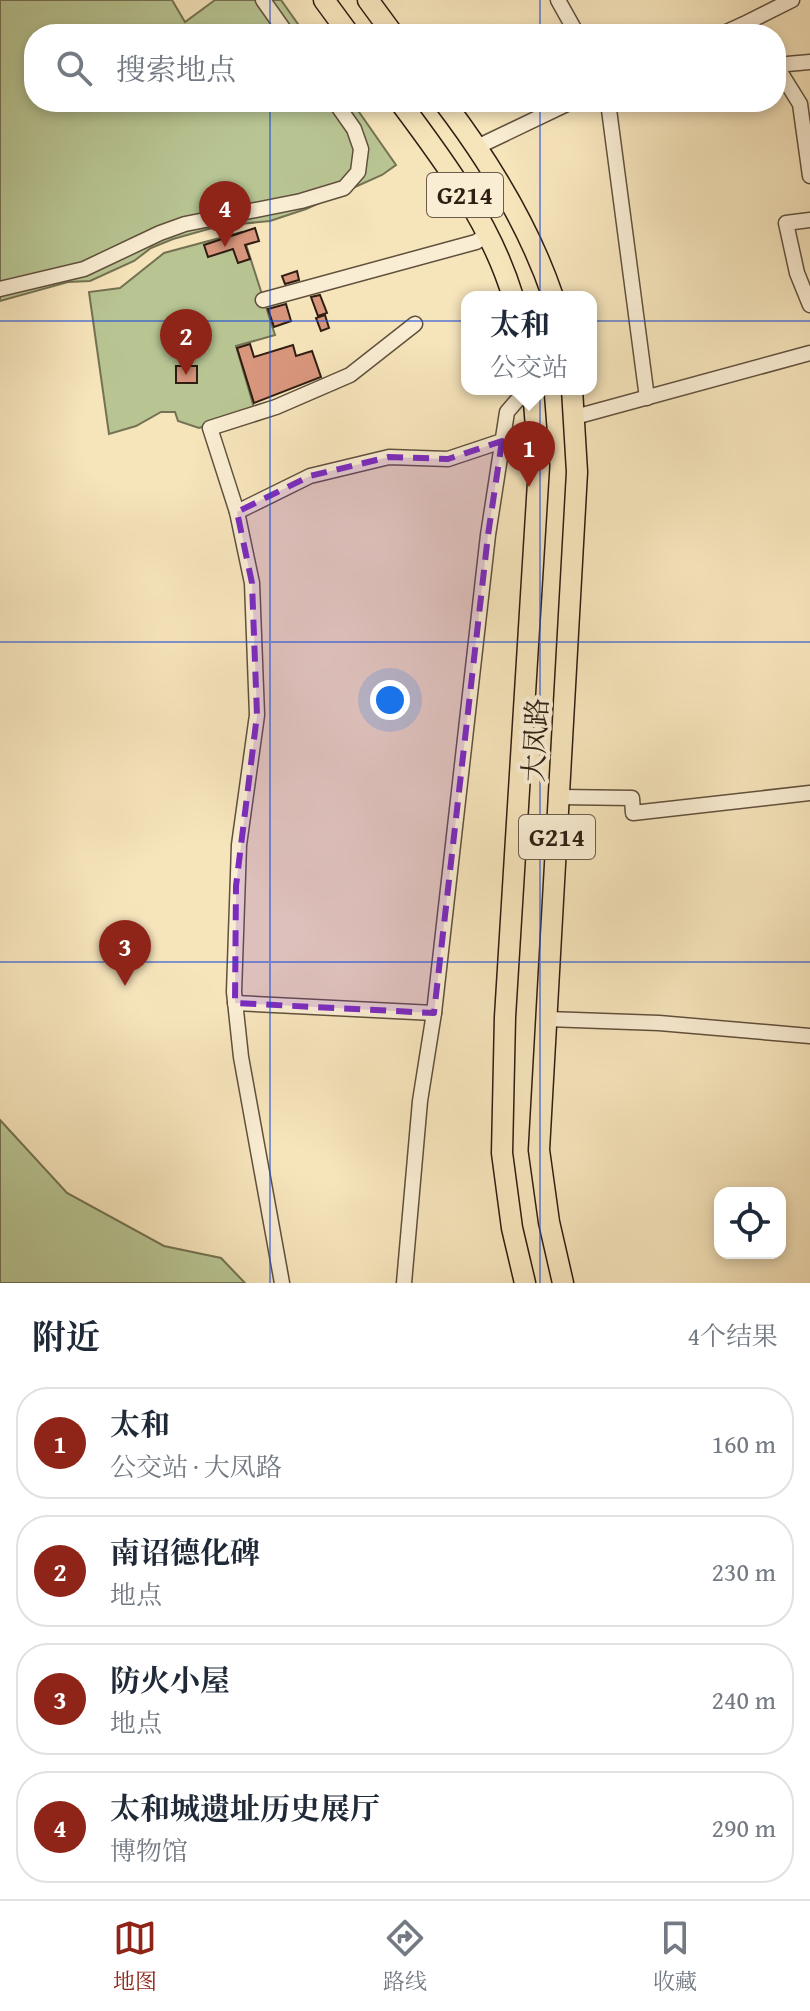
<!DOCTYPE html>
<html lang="zh">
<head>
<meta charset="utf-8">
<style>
	body { margin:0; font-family:"Gentium Book Plus","Noto Serif SC",serif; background:#f2f2f3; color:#1f2937 }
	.controls { position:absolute; right:24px; bottom:24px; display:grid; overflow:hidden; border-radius:16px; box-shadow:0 4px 12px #0003 }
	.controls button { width:72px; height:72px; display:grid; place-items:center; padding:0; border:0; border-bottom:2px solid #e0e1e3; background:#fff; color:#1f2937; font:40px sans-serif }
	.you { position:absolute; left:390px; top:700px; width:28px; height:28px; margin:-20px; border:6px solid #fff; border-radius:50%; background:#1a73e8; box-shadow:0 0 0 12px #1a73e833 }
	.badge { display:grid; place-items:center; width:52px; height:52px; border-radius:50%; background:#8f2418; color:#fff; font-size:26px; font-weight:700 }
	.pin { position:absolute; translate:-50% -66px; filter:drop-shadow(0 2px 4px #0008) }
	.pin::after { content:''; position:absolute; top:42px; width:28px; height:24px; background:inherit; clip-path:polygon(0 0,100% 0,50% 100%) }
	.popup { position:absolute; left:461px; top:291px; width:136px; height:104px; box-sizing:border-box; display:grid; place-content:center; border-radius:16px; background:#fff; filter:drop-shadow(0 2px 6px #0005); font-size:26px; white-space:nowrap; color:#747a83 }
	.popup b { font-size:30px; color:#1f2937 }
	.popup::after { content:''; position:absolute; left:50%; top:100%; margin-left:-16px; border:16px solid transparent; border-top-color:#fff }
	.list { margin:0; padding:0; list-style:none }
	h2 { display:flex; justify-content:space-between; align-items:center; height:104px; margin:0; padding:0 32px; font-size:34px }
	h2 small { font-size:26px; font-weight:400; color:#747a83 }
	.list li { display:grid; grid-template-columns:52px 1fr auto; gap:24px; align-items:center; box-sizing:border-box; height:112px; margin:0 16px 16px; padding:0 16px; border:2px solid #e0e1e3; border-radius:32px }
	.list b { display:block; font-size:30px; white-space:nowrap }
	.list p { margin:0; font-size:26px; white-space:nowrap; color:#747a83 }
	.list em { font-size:26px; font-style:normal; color:#747a83 }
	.icon { flex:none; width:44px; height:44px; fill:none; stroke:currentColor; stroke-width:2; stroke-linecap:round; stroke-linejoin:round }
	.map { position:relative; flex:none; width:810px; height:1283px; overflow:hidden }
	.search { position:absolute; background:#fff; box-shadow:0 4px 12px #0003; left:24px; right:24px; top:24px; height:88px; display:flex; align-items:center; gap:20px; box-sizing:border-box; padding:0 28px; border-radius:32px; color:#747a83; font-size:30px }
	.sheet { height:616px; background:#fff }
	nav { display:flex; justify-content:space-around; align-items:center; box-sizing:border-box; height:112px; border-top:2px solid #e0e1e3; background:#fff; font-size:22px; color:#747a83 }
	nav a { display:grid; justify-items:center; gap:4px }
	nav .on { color:#8f2418 }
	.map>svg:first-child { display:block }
	.green { fill:#b8c593; stroke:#747252; stroke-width:2 }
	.building { fill:#d8967c; stroke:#2f1e12; stroke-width:2 }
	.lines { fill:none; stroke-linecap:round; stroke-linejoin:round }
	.minor-casing { stroke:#61503c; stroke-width:17 }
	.highway-casing { stroke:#2f1e12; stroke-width:23 }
	.minor { stroke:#f9edd3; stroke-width:14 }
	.highway { stroke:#f6e4bb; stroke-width:20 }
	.marked { fill:#7b2cbf; fill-opacity:0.2; stroke:#7b2cbf; stroke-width:6; stroke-dasharray:16 10; stroke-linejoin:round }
	.grid { fill:none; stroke:#1d4ed8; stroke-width:2; stroke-opacity:0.55 }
	.labels { text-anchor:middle; stroke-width:8; stroke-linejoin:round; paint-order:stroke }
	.shield { fill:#f9edd3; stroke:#6c5c4c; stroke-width:2 }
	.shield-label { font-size:26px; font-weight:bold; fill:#2f1e12 }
	.street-label { font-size:28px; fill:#2f1e12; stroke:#f9edd3 }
</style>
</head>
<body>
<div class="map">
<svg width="810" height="1283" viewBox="0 0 810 1283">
	<rect width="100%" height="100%" fill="#f6e4bb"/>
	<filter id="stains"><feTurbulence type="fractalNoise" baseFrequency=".0025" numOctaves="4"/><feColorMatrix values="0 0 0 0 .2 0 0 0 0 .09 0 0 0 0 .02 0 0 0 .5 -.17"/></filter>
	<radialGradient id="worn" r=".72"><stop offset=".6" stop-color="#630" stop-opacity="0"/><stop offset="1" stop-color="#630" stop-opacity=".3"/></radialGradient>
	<!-- green -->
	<g class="green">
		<path d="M0,0H172L185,22L215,0H281L305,34H34V102H352L396,165L382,175L306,209L270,221L219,226L173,239L151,248L134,261L90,281L68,282L0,301Z"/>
		<path d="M242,232L275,335L236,346L255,411L199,428L178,421L175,412H161L136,426L109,434L89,292L120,288L164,253Z"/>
		<path d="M0,1120L67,1193L164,1246L221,1258L245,1283H0Z"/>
	</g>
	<!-- building -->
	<g class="building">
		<path d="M255,228L259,241L245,245L250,259L238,263L233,249L208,257L204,245Z"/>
		<path d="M297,271L299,280L285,284L282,276Z"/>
		<path d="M320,295L327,313L318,316L311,297Z"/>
		<path d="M286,304L291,321L274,327L268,309Z"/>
		<path d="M325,315L329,328L321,331L316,318Z"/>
		<path d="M250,344L254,357L293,345L296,356L312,351L321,377L254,403L237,348Z"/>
		<rect x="176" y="366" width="21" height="17"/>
	</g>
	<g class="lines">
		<defs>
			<g id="minor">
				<path d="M263,0L287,34"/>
				<path d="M558,0L577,34"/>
				<path d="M742,25L792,0"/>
				<path d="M722,34L742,25L750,34"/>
				<path d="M776,65L810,62"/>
				<path d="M777,67L800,104L810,176"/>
				<path d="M608,102L647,398"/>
				<path d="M477,147L571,102"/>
				<path d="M810,220L786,223L797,273L810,305"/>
				<path d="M0,289L84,269L160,233L185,224L301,201L344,188L358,172L361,149L354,129L335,102"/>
				<path d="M263,300L476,242L487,235"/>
				<path d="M575,417L810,353"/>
				<path d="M237,512L310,476L389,457L448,459L502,441"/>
				<path d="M560,797L632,798L633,813L810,793"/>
				<path d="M235,1003L434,1013"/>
				<path d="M547,1019L659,1023L810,1036"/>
				<path d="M282,1283L241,1057L234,992L239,845L257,715L252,583L237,512L210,428L276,407L350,375L415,324"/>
				<path d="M404,1283L420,1101L434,1013L488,535L507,412L520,397L534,395"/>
			</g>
			<g id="highway">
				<path d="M324,0L349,34"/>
				<path d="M368,0L393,34"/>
				<path d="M400,102C445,162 491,224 513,297"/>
				<path d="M444,102C489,161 529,226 553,297"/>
				<path d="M525,1283L512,1228L502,1153L505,1017L539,466L533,389"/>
				<path d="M563,1283L549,1222L539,1150L577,472L572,389"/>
			</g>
		</defs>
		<!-- minor casing -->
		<use href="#minor" class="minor-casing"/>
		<!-- highway casing -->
		<use href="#highway" class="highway-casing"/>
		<!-- minor -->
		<use href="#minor" class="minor"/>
		<!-- highway -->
		<use href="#highway" class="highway"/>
	</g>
	<!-- marked area -->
	<path class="marked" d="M502,441L488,535L434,1013L235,1003L236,886L257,715L252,583L237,512L310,476L389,457L448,459Z"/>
	<!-- grid -->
	<path class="grid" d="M270,0V34M540,0V34M270,102V1283M540,102V1283M0,321H810M0,642H810M0,962H810"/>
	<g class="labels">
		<!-- shield labels -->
		<g class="shield">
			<rect x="427" y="173" width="76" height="44" rx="6"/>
			<rect x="519" y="815" width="76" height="44" rx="6"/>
		</g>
		<g class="shield-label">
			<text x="465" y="204">G214</text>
			<text x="557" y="846">G214</text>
		</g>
		<!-- street labels -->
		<g class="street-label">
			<text transform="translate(535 740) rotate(-87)" y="10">大凤路</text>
		</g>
	</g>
	<rect width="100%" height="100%" filter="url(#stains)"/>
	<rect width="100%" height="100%" fill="url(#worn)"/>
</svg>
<div class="controls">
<button><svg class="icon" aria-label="locate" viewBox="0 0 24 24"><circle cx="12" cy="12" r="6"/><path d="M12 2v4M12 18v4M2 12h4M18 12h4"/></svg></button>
</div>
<div class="you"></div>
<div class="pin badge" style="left:529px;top:487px">1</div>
<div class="popup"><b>太和</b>公交站</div>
<div class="pin badge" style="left:186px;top:375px">2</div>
<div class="pin badge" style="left:125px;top:986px">3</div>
<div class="pin badge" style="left:225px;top:247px">4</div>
<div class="search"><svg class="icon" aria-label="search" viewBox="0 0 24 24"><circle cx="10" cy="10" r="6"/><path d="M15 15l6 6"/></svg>搜索地点</div>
</div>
<section class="sheet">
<h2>附近<small>4个结果</small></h2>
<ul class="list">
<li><span class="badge">1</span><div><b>太和</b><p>公交站 · 大凤路</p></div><em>160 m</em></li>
<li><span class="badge">2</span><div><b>南诏德化碑</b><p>地点</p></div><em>230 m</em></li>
<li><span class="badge">3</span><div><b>防火小屋</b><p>地点</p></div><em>240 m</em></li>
<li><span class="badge">4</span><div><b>太和城遗址历史展厅</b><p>博物馆</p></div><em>290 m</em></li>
</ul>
</section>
<nav>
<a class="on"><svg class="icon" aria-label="map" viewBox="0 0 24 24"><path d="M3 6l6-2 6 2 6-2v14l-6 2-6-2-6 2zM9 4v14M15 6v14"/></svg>地图</a>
<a><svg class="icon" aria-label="directions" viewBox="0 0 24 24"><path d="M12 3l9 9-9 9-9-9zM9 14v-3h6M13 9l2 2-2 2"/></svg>路线</a>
<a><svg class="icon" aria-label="saved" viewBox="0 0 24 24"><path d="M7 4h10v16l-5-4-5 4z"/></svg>收藏</a>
</nav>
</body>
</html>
